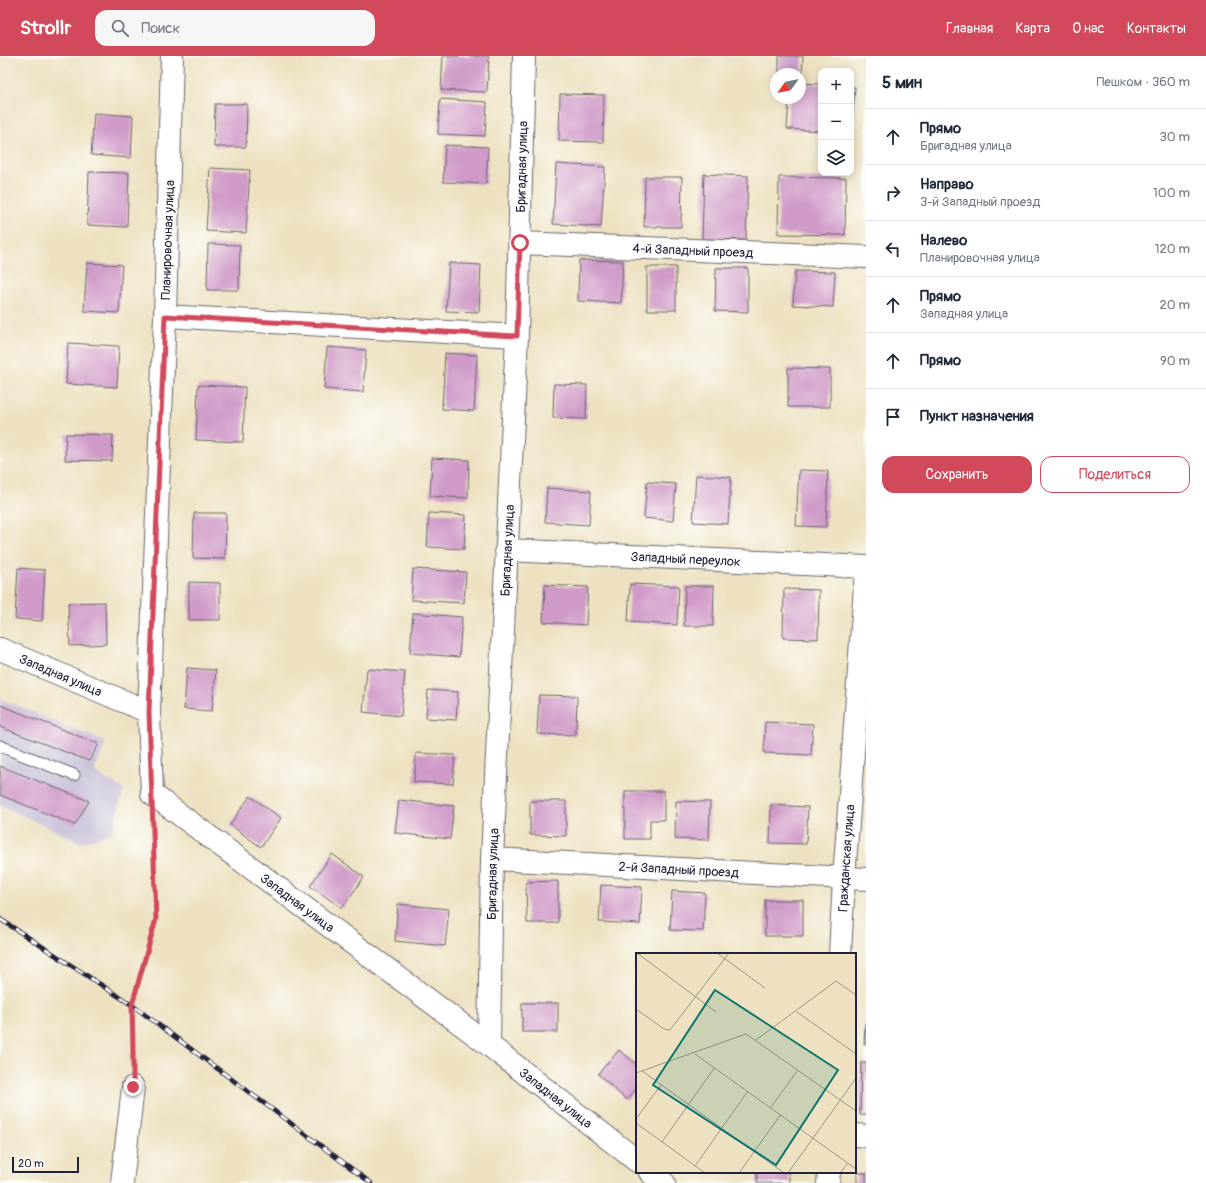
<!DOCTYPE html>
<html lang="ru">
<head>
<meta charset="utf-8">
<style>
	body { margin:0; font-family:Pangolin,sans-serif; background:#f6f6f7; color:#1f2937 }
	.controls { position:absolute; right:12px; top:12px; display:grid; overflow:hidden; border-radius:8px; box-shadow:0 2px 10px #0003 }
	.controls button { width:36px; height:36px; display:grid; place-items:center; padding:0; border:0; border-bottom:1px solid #e0e1e3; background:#fff; color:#1f2937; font:20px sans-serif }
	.compass { position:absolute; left:770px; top:12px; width:36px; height:36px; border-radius:50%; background:#fff; box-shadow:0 2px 10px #0003; rotate:237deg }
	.scale { position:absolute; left:12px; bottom:10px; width:67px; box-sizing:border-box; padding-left:4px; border:2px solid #22223b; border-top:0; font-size:11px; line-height:14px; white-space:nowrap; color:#22223b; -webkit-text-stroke:3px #fdfcf7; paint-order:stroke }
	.stop { position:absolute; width:12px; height:12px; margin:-9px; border:3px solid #d1495b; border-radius:50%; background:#fff }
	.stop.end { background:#d1495b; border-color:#fff; box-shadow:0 1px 4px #0008 }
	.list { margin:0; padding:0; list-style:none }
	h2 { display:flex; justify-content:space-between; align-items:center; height:52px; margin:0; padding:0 16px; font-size:17px }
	h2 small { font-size:13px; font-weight:400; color:#747a83 }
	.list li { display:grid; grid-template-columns:26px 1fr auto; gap:12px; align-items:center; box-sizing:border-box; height:56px; padding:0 16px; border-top:1px solid #e0e1e3 }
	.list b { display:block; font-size:15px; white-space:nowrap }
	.list p { margin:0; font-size:13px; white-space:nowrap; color:#747a83 }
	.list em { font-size:13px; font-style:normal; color:#747a83 }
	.actions { display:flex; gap:8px; padding:12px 16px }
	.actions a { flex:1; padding:9px 0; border:1px solid #d1495b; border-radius:12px; text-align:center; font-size:14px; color:#d1495b }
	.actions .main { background:#d1495b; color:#fff }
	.icon { flex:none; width:22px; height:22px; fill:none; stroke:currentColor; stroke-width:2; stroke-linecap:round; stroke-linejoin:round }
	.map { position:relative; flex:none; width:866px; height:1127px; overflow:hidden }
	header { display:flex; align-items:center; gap:24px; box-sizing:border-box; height:56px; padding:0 20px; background:#d1495b; color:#fff }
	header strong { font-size:19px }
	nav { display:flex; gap:22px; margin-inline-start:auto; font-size:14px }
	.search { width:280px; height:36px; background:#f6f6f7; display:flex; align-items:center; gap:10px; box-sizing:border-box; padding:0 14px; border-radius:12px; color:#747a83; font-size:15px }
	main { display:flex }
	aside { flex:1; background:#fff }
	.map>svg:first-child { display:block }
	.industrial { fill:#c7c0d9 }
	.building { fill:#cf9ac8 }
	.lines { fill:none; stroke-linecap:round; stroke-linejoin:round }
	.lane-casing { stroke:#69656a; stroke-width:13 }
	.street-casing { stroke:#69656a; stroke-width:24 }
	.path { stroke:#69656a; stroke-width:2.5; stroke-dasharray:1 3; stroke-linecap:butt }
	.lane { stroke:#fff; stroke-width:11 }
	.street { stroke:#fff; stroke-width:22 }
	.rail-casing { stroke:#22223b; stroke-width:4.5 }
	.rail { stroke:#fdfcf7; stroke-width:3; stroke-dasharray:9; stroke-linecap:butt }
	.route { stroke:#d1495b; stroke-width:5 }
	.labels { text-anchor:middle; stroke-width:4; stroke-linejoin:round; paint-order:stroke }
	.street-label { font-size:13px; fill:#22223b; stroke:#fdfcf7 }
	.inset-road { fill:none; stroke:#9c958b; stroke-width:1 }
	.view { fill:#0f766e; fill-opacity:0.15; stroke:#0f766e; stroke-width:2 }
	.inset-edge { fill:none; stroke:#22223b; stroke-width:2 }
</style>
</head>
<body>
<header>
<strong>Strollr</strong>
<div class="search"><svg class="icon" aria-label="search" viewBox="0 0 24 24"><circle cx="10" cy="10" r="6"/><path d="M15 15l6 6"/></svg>Поиск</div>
<nav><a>Главная</a><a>Карта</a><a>О нас</a><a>Контакты</a></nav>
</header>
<main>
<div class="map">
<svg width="866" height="1127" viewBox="0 0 866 1127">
	<rect width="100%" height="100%" fill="#fdfcf7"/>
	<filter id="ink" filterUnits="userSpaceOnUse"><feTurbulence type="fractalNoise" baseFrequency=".025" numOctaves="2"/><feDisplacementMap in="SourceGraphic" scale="8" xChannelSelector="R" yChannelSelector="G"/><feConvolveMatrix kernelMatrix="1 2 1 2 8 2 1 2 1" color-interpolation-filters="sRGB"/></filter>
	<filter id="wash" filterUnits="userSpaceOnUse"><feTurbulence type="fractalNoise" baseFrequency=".012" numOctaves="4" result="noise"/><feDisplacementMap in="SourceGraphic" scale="16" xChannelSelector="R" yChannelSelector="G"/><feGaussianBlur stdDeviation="0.9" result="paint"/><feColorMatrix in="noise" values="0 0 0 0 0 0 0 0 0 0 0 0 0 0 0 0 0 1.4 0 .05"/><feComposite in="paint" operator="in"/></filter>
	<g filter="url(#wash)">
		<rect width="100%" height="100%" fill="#ede1c1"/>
		<!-- industrial -->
		<path class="industrial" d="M0,643L106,686L94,716L124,733L112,776L82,787L0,749Z"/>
		<g id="blocks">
			<!-- building -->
			<g class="building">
				<path d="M443,0H489L487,36L441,34Z"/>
				<path d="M779,0H803L802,21L800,20V18H779Z"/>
				<path d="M800,27L821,28V75L787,73L789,42H800Z"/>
				<path d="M851,31H855L852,69H851Z"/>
				<path d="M560,38L604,39L603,86L559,85Z"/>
				<path d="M440,43L487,46L485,80L438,78Z"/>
				<path d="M215,48H247L246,91H214Z"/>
				<path d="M94,57L133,60L131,102L91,99Z"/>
				<path d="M445,89L488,91L486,128L443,126Z"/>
				<path d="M556,108L605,111L601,171L553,168Z"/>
				<path d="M210,112L250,114L246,177L206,175Z"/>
				<path d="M89,116L129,117L127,171L87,169Z"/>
				<path d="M704,118L748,120L746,184L702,183Z"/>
				<path d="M645,121H682L681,171H644Z"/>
				<path d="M779,121L846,122L845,179L778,178Z"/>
				<path d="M208,188L240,189L239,234H207Z"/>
				<path d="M579,204L623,205L621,247L578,245Z"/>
				<path d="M87,207L122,209L119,257L84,255Z"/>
				<path d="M449,207L481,209L479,256L446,255Z"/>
				<rect x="647" y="211" width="29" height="43"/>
				<path d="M716,212H748V256L715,255Z"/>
				<path d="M795,215L835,216L833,251L793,249Z"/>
				<path d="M68,287L119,290L117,331L66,328Z"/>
				<path d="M327,291L366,294L363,336L324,333Z"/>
				<path d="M445,297L477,299L474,355L442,353Z"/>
				<path d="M788,312L830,313V351H788Z"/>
				<path d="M554,328L587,329L586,363L553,362Z"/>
				<path d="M198,329L245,331L243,386L196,384Z"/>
				<path d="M66,378L113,379L112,405L65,404Z"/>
				<path d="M432,402L469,404L468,442L430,440Z"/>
				<path d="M799,414L828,415L826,471L796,470Z"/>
				<path d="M696,419L731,421L728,468L693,466Z"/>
				<path d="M647,426L676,428L673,465L644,462Z"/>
				<path d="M547,432L591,435L589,469L545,466Z"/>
				<path d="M194,457H226L225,503L193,502Z"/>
				<path d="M429,457L466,459L464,493L427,491Z"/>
				<path d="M18,512L45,514L42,565L15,563Z"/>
				<path d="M413,513L466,516L464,547L411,544Z"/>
				<path d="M189,526L220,527V564H189Z"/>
				<path d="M630,528L679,530L677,569L628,566Z"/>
				<path d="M545,529L588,531L586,569L543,566Z"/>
				<path d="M685,530H714L713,570H684Z"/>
				<path d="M784,533L819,534L818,583L783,582Z"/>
				<path d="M105,546L106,588L70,590L68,547Z"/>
				<path d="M413,557L462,561L459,601L410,597Z"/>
				<path d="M187,612L216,614L212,655L184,653Z"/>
				<path d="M367,613L405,616L401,660L363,656Z"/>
				<path d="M428,634L458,636L456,664L426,662Z"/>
				<path d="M539,639L577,640L576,679L537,678Z"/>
				<path d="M0,649L99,688L89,705L0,671Z"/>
				<path d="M765,666L813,668L811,699L764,697Z"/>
				<path d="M416,697L455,699L453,728L414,726Z"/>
				<path d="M0,710L89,745L75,769L0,739Z"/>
				<path d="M625,735H664V764H650V783H625Z"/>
				<path d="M250,740L281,762L261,791L230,769Z"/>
				<path d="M399,744L454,750L450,783L395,777Z"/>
				<path d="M530,745H566V780L530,779Z"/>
				<path d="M676,745L710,746L709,784L675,783Z"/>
				<path d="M771,749L808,751L806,788L770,787Z"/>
				<path d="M332,798L364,821L342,852L310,830Z"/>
				<path d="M558,825V867H527L526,826Z"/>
				<path d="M601,829L642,831L640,868L599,866Z"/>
				<path d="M672,835L705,837L703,875L670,874Z"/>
				<rect x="765" y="844" width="38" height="36"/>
				<path d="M398,848L449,853L445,890L395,885Z"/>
				<rect x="522" y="947" width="36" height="29"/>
				<path d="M865,967H866V988H864Z"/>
				<path d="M619,994L637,1009V1032L627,1044L598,1018Z"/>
				<path d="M861,1007H866V1059H860Z"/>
				<rect x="757" y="1116" width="32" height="11"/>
				<rect x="857" y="1117" width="9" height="10"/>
			</g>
		</g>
	</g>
	<g filter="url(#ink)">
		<use href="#blocks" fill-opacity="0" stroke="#69656a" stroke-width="1"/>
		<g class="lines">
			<defs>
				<path id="lane" d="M0,690L74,719"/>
				<g id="street">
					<path id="s1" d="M172,0L165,260L149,656L152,738L489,989L637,1105"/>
					<path id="s2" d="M520,187L866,201"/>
					<path d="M165,260L517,280"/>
					<path id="s3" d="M506,494L866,511"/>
					<path id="s4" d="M0,593L149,656"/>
					<path id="s5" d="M492,803L866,823"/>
					<path id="s6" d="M840,898L844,823L866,515"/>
					<path id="s7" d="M489,989L492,803L517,280L524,0"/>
					<path d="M855,1079L866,1080"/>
					<path d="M650,1116L664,1127"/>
					<path d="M122,1127L133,1031"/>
					<path d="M828,1127L829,1116"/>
				</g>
			</defs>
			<!-- lane casing -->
			<use href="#lane" class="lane-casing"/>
			<!-- street casing -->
			<use href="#street" class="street-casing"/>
			<!-- path -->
			<path class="path" d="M133,1009L132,949L156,863L153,767"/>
			<!-- lane -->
			<use href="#lane" class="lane"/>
			<!-- street -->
			<use href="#street" class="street"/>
			<defs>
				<path id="rail" d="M0,863L132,949L371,1127"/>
			</defs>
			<!-- rail casing -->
			<use href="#rail" class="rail-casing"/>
			<!-- rail -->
			<use href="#rail" class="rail"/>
		</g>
	</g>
	<g class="lines" filter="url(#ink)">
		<!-- route -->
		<path class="route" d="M133,1031V992L132,949L156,863L149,656L165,260L517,280L520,187"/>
	</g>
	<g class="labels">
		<!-- street labels -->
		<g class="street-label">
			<text dy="5" stroke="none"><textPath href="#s7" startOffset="879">Бригадная улица</textPath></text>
			<text transform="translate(167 184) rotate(-88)" y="5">Планировочная улица</text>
			<text dy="5" stroke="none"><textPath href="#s2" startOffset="173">4-й Западный проезд</textPath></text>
			<text dy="5" stroke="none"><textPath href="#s7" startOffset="495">Бригадная улица</textPath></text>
			<text dy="5" stroke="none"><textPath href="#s3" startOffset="180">Западный переулок</textPath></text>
			<text dy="5" stroke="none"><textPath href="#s4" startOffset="66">Западная улица</textPath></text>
			<text dy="5" stroke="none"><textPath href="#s6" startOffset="96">Гражданская улица</textPath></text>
			<text dy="5" stroke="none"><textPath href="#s5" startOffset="187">2-й Западный проезд</textPath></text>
			<text dy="5" stroke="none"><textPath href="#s7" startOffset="171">Бригадная улица</textPath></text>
			<text dy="5" stroke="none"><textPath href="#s1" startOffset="920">Западная улица</textPath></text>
			<text dy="5" stroke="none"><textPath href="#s1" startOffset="1244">Западная улица</textPath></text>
		</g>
	</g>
	<!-- overview -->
	<g transform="translate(636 897)">
		<rect width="220" height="220" fill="#ede1c1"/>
		<path class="inset-road" d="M1,0L80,59M81,0L129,35M0,56L28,76L34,77L93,0M161,59L220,101M120,87L200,28L220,42M59,101L220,216M6,118L148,220M0,120L110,81L220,158M135,154L162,117M0,166L25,132M0,170L69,220M26,189L79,114M59,213L112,138M103,220L145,161M152,220L220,125M204,220L212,210"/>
		<path class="view" d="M79,37L202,117L140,212L17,132Z"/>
		<rect width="220" height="220" class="inset-edge"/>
	</g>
</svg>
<div class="controls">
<button>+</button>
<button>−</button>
<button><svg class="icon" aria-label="layers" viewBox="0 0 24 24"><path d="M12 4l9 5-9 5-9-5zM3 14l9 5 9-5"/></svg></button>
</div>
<svg class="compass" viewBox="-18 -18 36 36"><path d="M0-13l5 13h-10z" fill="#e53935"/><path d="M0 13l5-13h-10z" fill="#747a83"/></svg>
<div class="scale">20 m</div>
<div class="stop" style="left:520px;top:187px"></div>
<div class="stop end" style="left:133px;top:1031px"></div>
</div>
<aside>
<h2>5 мин<small>Пешком · 360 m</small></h2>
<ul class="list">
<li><svg class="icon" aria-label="ahead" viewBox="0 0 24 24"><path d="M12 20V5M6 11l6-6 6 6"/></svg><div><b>Прямо</b><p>Бригадная улица</p></div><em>30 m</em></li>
<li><svg class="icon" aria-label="right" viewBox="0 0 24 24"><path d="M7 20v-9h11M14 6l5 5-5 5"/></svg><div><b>Направо</b><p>3-й Западный проезд</p></div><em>100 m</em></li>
<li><svg class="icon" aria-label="left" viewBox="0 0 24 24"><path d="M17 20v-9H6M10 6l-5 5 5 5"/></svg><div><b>Налево</b><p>Планировочная улица</p></div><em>120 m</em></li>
<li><svg class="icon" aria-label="ahead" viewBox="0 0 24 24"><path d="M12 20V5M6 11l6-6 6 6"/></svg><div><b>Прямо</b><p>Западная улица</p></div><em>20 m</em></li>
<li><svg class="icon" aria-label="ahead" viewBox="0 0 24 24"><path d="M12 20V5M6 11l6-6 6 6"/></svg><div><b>Прямо</b></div><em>90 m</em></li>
<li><svg class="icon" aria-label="arrive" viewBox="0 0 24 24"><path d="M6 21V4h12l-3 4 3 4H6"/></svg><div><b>Пункт назначения</b></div></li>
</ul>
<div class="actions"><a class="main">Сохранить</a><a>Поделиться</a></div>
</aside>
</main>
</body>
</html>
